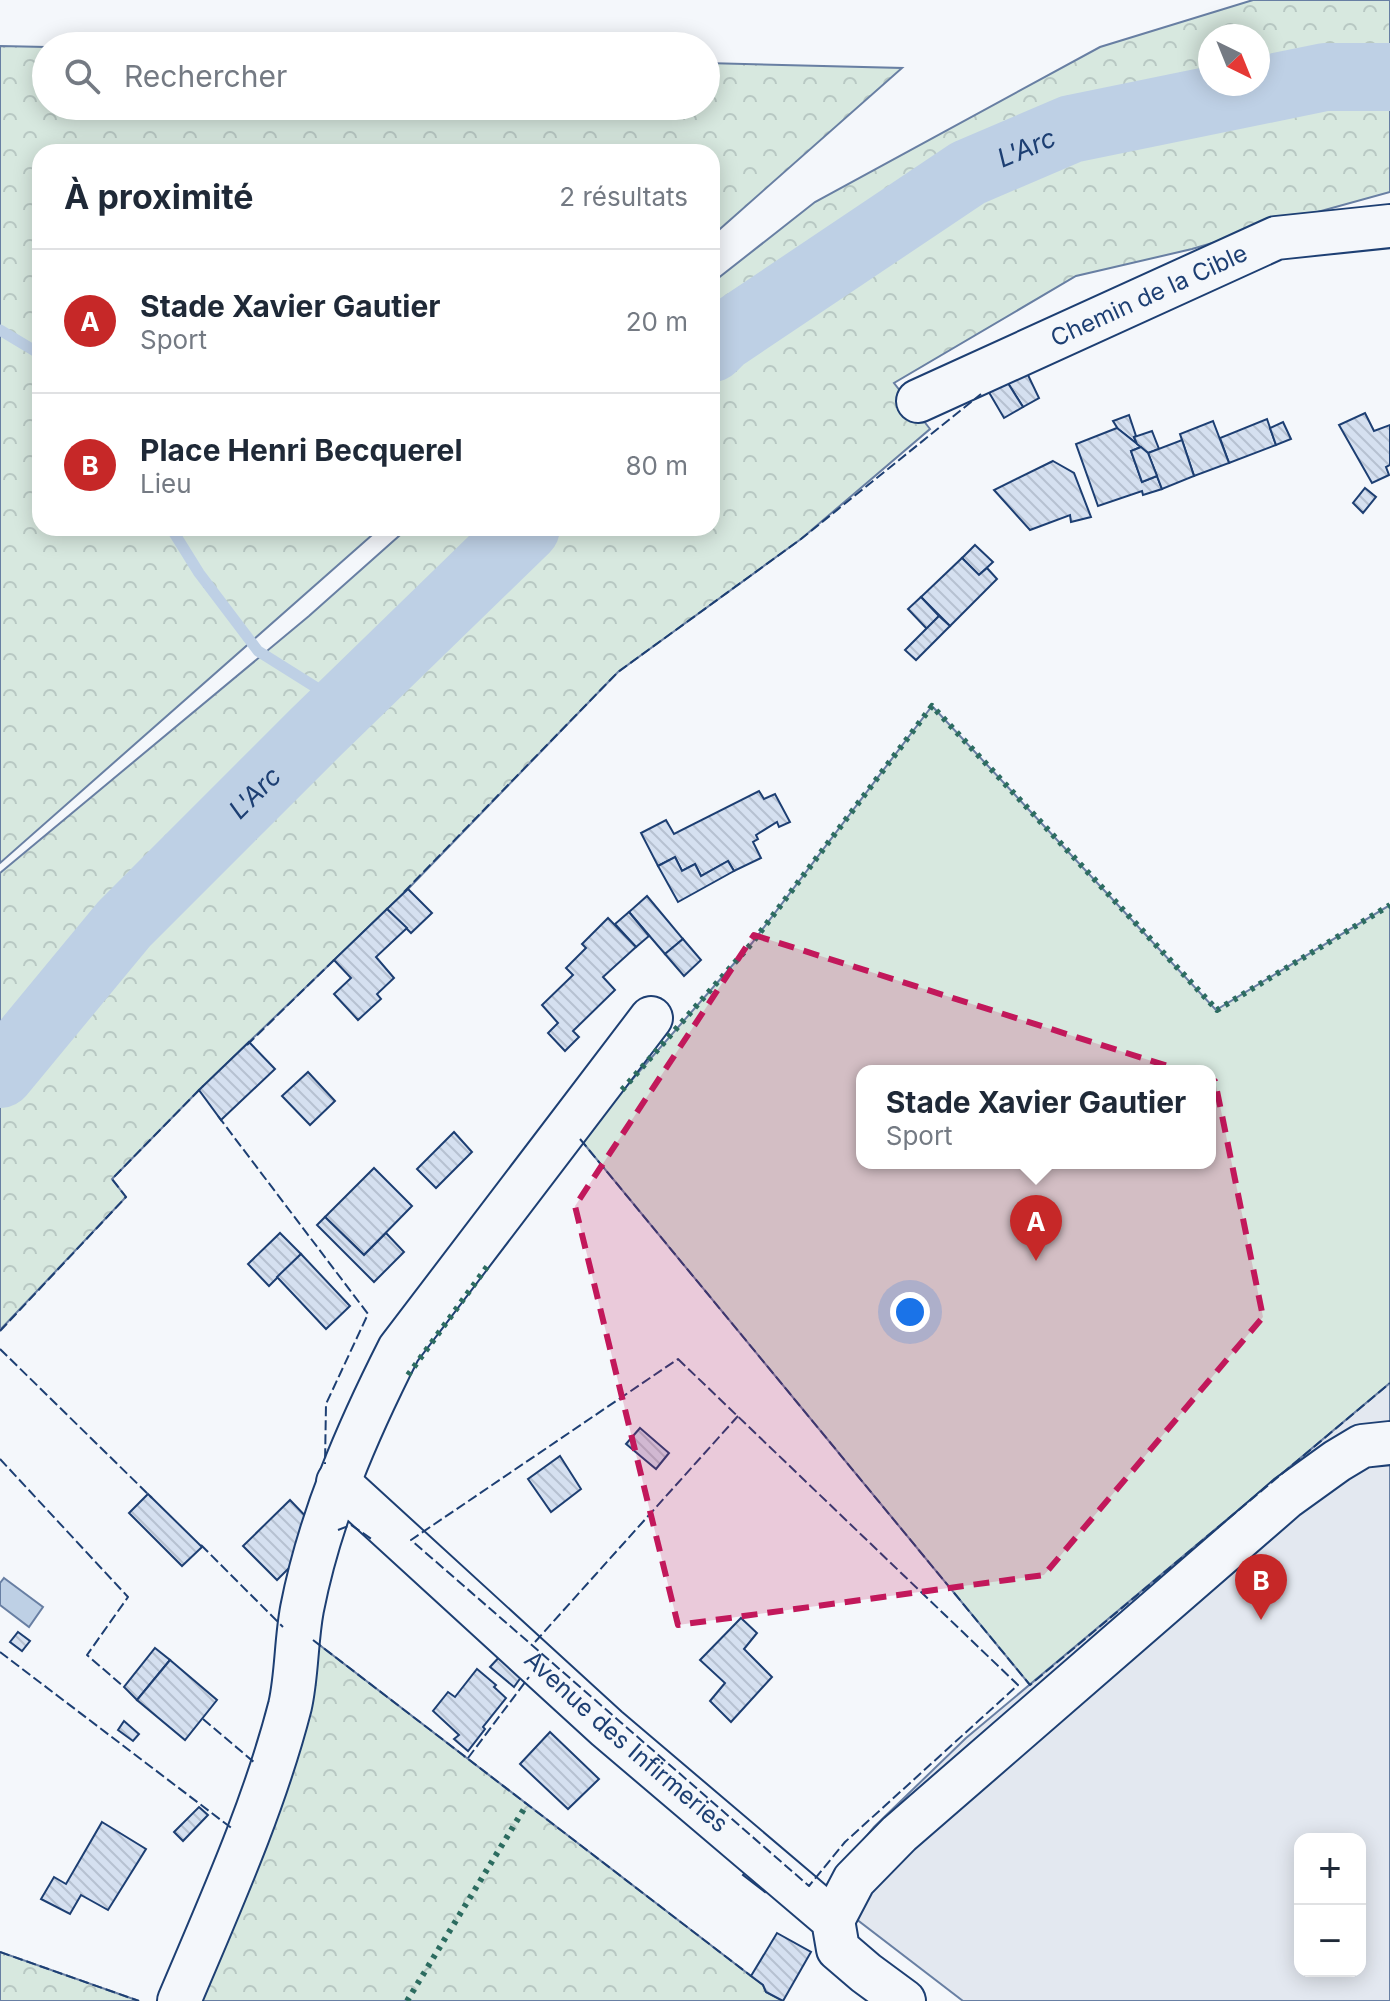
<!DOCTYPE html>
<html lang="fr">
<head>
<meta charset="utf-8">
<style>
	body { margin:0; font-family:Inter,sans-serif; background:#f2f2f3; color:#1f2937 }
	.controls { position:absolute; right:24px; bottom:24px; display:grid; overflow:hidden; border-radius:16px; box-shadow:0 4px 20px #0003 }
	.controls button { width:72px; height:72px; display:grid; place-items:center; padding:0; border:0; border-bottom:2px solid #e0e1e3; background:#fff; color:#1f2937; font:40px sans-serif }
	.compass { position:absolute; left:1198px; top:24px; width:72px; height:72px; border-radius:50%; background:#fff; box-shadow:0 4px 20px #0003; rotate:137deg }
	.you { position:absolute; left:910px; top:1312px; width:28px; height:28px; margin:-20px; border:6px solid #fff; border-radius:50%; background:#1a73e8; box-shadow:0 0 0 12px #1a73e833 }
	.badge { display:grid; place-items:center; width:52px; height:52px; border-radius:50%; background:#c62828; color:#fff; font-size:26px; font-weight:700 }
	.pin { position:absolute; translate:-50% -66px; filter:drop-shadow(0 2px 4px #0008) }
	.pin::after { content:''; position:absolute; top:42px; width:28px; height:24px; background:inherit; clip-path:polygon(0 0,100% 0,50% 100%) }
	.popup { position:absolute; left:856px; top:1065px; width:360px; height:104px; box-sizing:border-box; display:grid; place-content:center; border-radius:16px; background:#fff; filter:drop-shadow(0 2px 6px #0005); font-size:26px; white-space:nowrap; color:#747a83 }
	.popup b { font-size:30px; color:#1f2937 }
	.popup::after { content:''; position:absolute; left:50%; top:100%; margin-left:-16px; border:16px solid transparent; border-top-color:#fff }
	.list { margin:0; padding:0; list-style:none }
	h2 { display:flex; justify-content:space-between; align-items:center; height:104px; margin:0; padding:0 32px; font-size:34px }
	h2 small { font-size:26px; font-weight:400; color:#747a83 }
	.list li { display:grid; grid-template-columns:52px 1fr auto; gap:24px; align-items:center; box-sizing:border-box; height:144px; padding:0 32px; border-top:2px solid #e0e1e3 }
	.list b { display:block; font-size:30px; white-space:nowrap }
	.list p { margin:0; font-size:26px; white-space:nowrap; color:#747a83 }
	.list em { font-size:26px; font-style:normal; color:#747a83 }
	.icon { flex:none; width:44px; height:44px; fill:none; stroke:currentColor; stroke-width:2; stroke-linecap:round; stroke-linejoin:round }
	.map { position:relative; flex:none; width:1390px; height:2001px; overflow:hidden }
	.search { position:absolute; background:#fff; box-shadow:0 4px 20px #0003; left:32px; top:32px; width:688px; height:88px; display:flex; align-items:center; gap:20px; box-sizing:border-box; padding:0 28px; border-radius:44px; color:#747a83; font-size:30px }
	.panel { position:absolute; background:#fff; box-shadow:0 4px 20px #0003; left:32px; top:144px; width:688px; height:392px; border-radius:24px }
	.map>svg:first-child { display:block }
	.grass { fill:#d7e8df; stroke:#687fa3; stroke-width:2; fill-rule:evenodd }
	.forest { fill:url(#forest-crowns); stroke:#687fa3; stroke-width:2; fill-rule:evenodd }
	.parking { fill:#e3e8f0; stroke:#687fa3; stroke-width:2; fill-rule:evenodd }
	.water { fill:#bed0e5; stroke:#687fa3; stroke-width:2 }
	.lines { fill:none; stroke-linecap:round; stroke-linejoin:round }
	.stream { stroke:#bed0e5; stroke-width:11 }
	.river { stroke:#bed0e5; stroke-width:68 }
	.building { fill:url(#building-back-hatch); stroke:#1d3f73; stroke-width:2 }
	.minor-casing { stroke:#1d3f73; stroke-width:46 }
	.minor { stroke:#f4f7fb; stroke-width:42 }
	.hedge { stroke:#2c6c60; stroke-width:6; stroke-dasharray:4 6; stroke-linecap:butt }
	.fence { stroke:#1d3f73; stroke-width:2; stroke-dasharray:10 4; stroke-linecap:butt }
	.marked { fill:#c2185b; fill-opacity:0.2; stroke:#c2185b; stroke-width:6; stroke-dasharray:16 10; stroke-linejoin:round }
	.labels { text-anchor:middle; stroke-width:6; stroke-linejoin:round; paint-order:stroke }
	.street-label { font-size:24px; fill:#1d3f73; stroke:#f4f7fb }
	.water-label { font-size:26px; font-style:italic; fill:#1d3f73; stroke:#f4f7fb }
</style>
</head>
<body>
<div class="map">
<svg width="1390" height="2001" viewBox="0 0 1390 2001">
	<defs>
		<pattern id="forest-crowns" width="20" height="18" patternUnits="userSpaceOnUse" patternTransform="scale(2)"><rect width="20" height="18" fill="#d7e8df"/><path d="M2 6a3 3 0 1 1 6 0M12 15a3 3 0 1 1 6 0" fill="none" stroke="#b8c8c3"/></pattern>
		<pattern id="building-back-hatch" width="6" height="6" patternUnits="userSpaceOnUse" patternTransform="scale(2)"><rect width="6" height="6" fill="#d5e0f0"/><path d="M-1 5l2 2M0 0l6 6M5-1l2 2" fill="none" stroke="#b6c1d1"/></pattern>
	</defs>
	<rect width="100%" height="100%" fill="#f4f7fb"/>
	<!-- grass -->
	<path class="grass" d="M932,706L1216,1010L1390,905V1383L1030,1685L580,1139L752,943ZM862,1071H1210V1163H862Z"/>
	<!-- forest -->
	<g class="forest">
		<path d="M1253,0H1390V192L1303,216L1192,249L1076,276L894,383L930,429L801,539L618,672L408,889L199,1090L112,1179L126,1197L0,1330V873L309,616L408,528H712V283L815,202L1100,47ZM1210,36H1258V84H1210Z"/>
		<path d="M0,46L46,47V106H706V63L902,68L712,236V152H40V528H380L0,863Z"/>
		<path d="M313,1640L751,1976L763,1985L766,1992L783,2001H187Z"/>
		<path d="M0,1952L139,2001H0Z"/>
	</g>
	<!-- parking -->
	<path class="parking" d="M1390,1383V2001H963L821,1892L874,1827L966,1738ZM1300,1839H1360V1971H1300Z"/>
	<!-- water -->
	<path class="water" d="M4,1578L43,1607L29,1627L0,1605V1583Z"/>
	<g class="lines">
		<!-- stream -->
		<g class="stream">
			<path d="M0,330L40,354"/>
			<path d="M171,528L199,573L258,651L344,705"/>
		</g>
		<!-- river -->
		<g class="river">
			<path id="s1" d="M712,348L722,338L968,173L1071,129L1325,77H1390"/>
			<path id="s2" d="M0,1074L124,924L315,733L526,528"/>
		</g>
	</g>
	<!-- building -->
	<g class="building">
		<path d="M1027,373L1039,398L1023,407L1006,380Z"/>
		<path d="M1006,380L1023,407L1004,418L987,389Z"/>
		<path d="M1365,413L1374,431L1390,425V465L1386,467L1389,475L1372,483L1339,425Z"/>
		<path d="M1129,415L1136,436L1134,437L1137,444L1118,429L1113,421Z"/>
		<path d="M1267,419L1276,445L1229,463L1220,438Z"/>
		<path d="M1213,421L1229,463L1194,476L1180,434Z"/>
		<path d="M1283,422L1291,439L1276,445L1270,428Z"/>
		<path d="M1117,428L1141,447L1131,451L1142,482L1157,476L1162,489L1143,495L1142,491L1098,506L1076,444Z"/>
		<path d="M1152,431L1159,449L1148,453L1137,444L1134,437Z"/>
		<path d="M1182,440L1194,476L1162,489L1148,453Z"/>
		<path d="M1141,447L1148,453L1157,476L1142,482L1131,451Z"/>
		<path d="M1053,461L1074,473L1091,517L1071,522L1070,515L1030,530L994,490Z"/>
		<path d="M1365,488L1376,497L1363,513L1353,503Z"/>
		<path d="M975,545L993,562L979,575L962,558Z"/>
		<path d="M962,558L979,575L987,568L997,579L950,626L921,597Z"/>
		<path d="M921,597L939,616L927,629L908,609Z"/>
		<path d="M939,616L950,626L916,660L905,650Z"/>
		<path d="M759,791L764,799L775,794L790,822L779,827L777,822L756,835L758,839L753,842L761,858L734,871L728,861L701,876L695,864L682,871L675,857L658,866L641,833L666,820L674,834Z"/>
		<path d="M675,857L682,871L695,864L701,876L728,861L734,871L678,902L658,866Z"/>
		<path d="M408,889L432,913L411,933L387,909Z"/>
		<path d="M647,896L683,939L665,954L629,912Z"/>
		<path d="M387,909L407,928L376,957L394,978L377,994L381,999L358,1020L334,994L351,978L334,960Z"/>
		<path d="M629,912L649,936L636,947L615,924Z"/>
		<path d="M608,918L636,947L603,977L615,990L573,1031L579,1037L565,1051L548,1033L558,1023L542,1005L573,975L566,968L586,948L582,944Z"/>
		<path d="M683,939L701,960L684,976L665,954Z"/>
		<path d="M249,1042L275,1069L221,1120L199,1090Z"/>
		<path d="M308,1072L335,1101L310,1125L282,1096Z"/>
		<path d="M454,1132L472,1152L436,1188L417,1169Z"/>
		<path d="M374,1168L412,1206L364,1255L325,1217Z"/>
		<path d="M325,1217L364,1255L386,1233L404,1252L374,1282L317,1225Z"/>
		<path d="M280,1233L301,1254L269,1286L248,1264Z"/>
		<path d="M301,1254L350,1306L326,1329L277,1277Z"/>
		<path d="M640,1428L669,1453L656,1469L626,1444Z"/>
		<path d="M560,1456L581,1489L551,1512L528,1479Z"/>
		<path d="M148,1494L202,1547L182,1566L129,1513Z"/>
		<path d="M290,1500L313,1524L295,1562L277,1580L243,1546Z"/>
		<path d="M741,1618L757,1633L744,1649L772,1677L731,1722L710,1701L725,1683L700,1660Z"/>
		<path d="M18,1632L30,1641L22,1651L10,1642Z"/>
		<path d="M155,1648L170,1660L137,1700L124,1687Z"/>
		<path d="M503,1653L524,1673L514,1687L490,1667Z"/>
		<path d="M170,1660L217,1700L185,1740L137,1700Z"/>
		<path d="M477,1669L496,1685L494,1687L506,1698L483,1727L485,1729L468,1751L454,1739L459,1735L433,1711L448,1692L455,1697Z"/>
		<path d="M124,1721L139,1734L133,1741L118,1730Z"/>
		<path d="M550,1732L599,1779L568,1809L520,1764Z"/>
		<path d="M199,1807L208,1815L183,1841L174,1832Z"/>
		<path d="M102,1822L146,1849L108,1910L81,1895L70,1914L41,1899L54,1877L66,1884Z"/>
		<path d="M751,1865L772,1882L765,1892L743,1875Z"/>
		<path d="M777,1933L811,1952L783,2001L766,1992L763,1985L751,1976Z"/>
	</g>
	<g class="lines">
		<defs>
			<g id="minor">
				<path id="s3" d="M918,401L1276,238L1390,226"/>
				<path id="s4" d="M338,1482L607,1728L833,1920L838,1949L866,1973L904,2001"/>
				<path d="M833,1920L854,1880L899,1834L1287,1497L1337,1461L1362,1446L1390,1443"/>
				<path d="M179,2001C220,1904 264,1807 290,1706C297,1675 296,1641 302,1609C320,1517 357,1432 399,1349L651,1018"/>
			</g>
		</defs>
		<!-- minor casing -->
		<use href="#minor" class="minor-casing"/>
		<!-- minor -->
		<use href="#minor" class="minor"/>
		<!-- hedge -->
		<g class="hedge">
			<path d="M622,1090L752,943L932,706L1217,1010L1390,905"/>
			<path d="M408,1375L489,1264"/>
			<path d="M407,2001L527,1804"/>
		</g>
		<!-- fence -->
		<g class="fence">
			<path d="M404,892L618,672L801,539L981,394"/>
			<path d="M247,1045L335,959"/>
			<path d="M218,1116L368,1314L326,1404L325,1464"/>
			<path d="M580,1139L1030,1685L1390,1383"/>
			<path d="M0,1331L126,1197L112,1179L203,1086"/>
			<path d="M0,1349L152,1498"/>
			<path d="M678,1359L1018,1685L845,1842L809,1886L411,1540Z"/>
			<path d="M0,1459L128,1597L87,1655L124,1687"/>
			<path d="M338,1530L351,1525L373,1540"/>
			<path d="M201,1545L283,1627"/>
			<path d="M313,1640L751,1976"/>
			<path d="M535,1642L738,1416"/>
			<path d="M0,1652L234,1830"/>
			<path d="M203,1719L255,1763"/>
			<path d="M468,1758L529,1677"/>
			<path d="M0,1952L139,2001"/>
		</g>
	</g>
	<!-- marked area -->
	<path class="marked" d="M754,935L1215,1081L1263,1317L1044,1575L678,1625L575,1206Z"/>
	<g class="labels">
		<!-- street labels -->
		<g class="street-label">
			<text dy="8" stroke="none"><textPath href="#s3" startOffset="254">Chemin de la Cible</textPath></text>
			<text dy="8" stroke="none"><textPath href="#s4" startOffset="388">Avenue des Infirmeries</textPath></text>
		</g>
		<!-- water labels -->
		<g class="water-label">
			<text dy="9" stroke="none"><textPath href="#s1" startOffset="374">L'Arc</textPath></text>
			<text dy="9" stroke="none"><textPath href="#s2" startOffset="380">L'Arc</textPath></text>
		</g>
	</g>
</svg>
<div class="controls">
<button>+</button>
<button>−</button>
</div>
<svg class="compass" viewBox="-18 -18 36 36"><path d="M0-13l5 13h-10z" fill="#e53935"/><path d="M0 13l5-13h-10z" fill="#747a83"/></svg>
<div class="you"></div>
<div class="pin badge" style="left:1036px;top:1261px">A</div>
<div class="popup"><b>Stade Xavier Gautier</b>Sport</div>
<div class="pin badge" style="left:1261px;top:1620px">B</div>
<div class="search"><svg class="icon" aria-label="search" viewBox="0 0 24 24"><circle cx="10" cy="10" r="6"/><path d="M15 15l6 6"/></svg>Rechercher</div>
<section class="panel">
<h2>À proximité<small>2 résultats</small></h2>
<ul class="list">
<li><span class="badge">A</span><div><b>Stade Xavier Gautier</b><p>Sport</p></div><em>20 m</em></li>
<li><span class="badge">B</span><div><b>Place Henri Becquerel</b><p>Lieu</p></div><em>80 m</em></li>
</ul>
</section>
</div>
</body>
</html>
